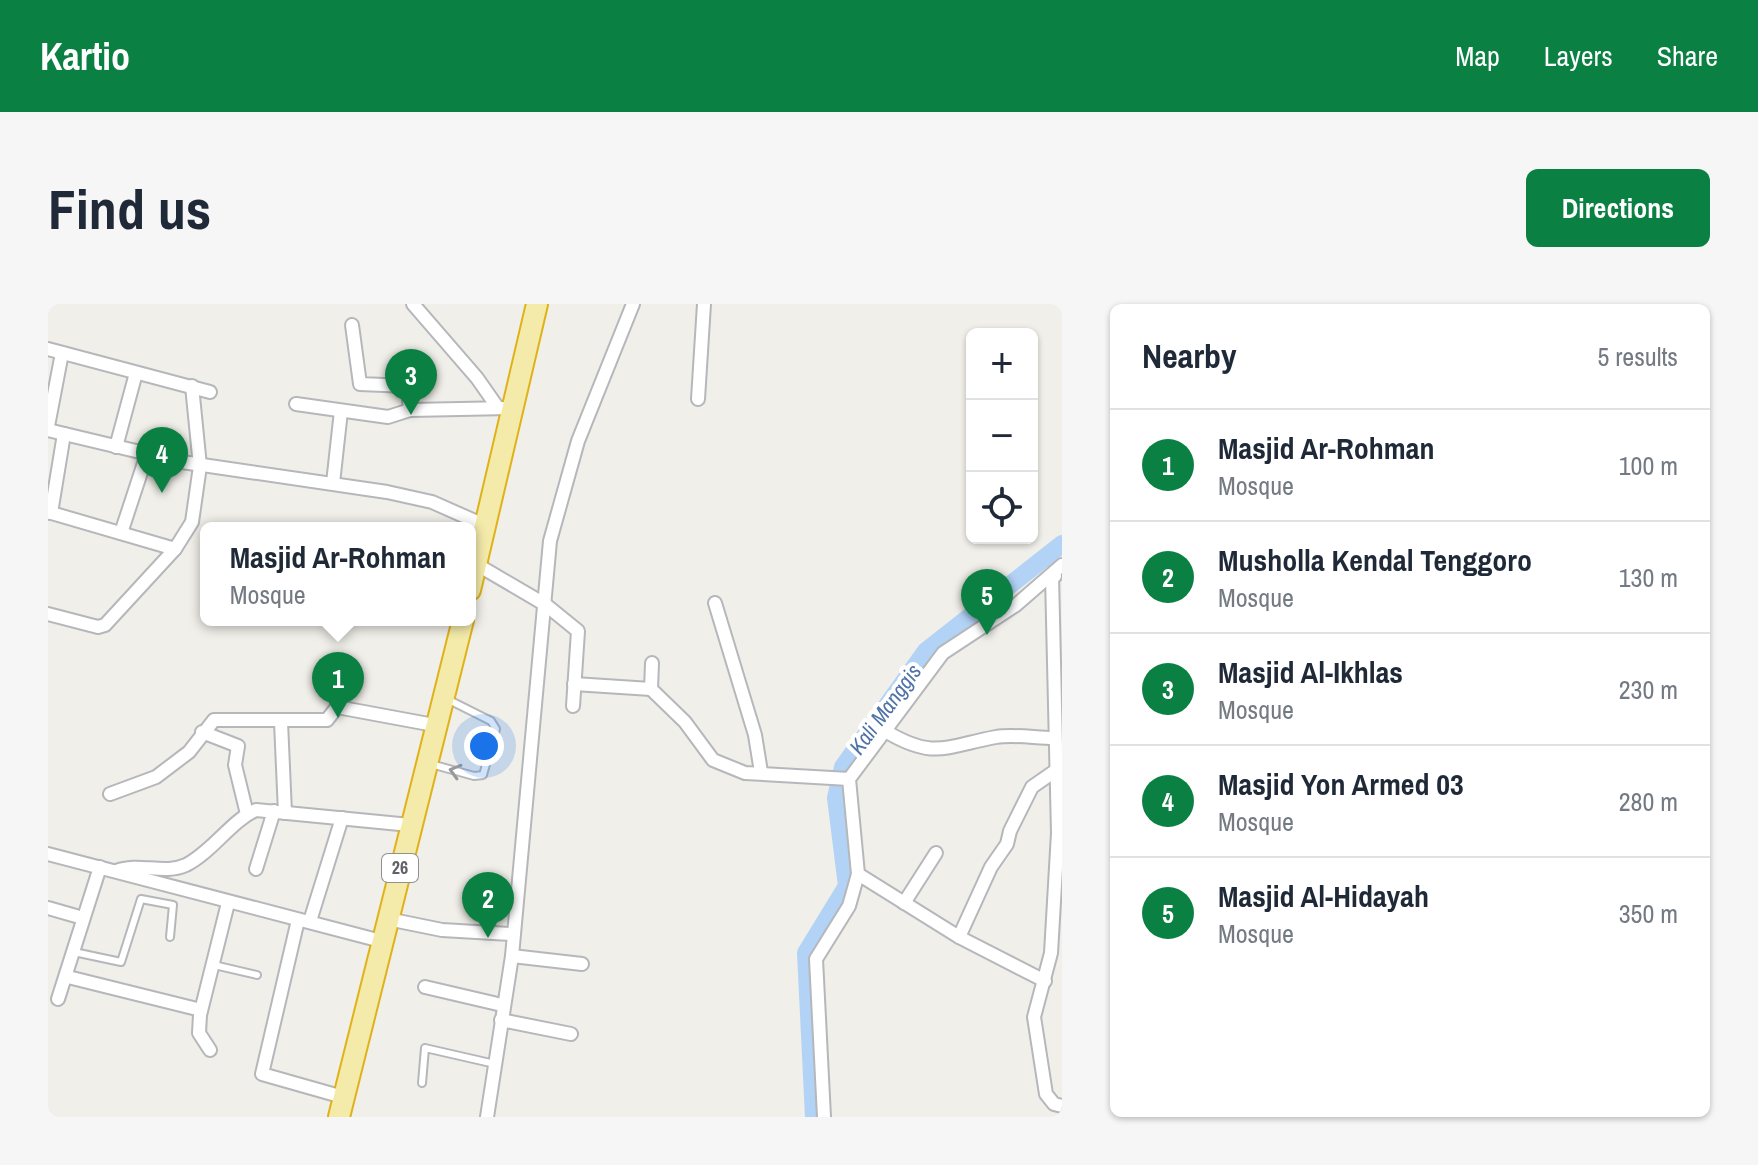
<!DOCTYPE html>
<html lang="en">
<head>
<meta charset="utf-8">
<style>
	body { margin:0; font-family:"Archivo Narrow",sans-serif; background:#f6f6f7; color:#1f2937 }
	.controls { position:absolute; right:24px; top:24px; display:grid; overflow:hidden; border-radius:12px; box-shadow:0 2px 6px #0004 }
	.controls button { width:72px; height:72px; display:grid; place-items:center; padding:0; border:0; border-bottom:2px solid #e0e1e3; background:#fff; color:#1f2937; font:40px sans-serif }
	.you { position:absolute; left:436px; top:442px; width:28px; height:28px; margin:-20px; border:6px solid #fff; border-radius:50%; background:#1a73e8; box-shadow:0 0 0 12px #1a73e833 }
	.badge { display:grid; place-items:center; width:52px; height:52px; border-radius:50%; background:#0b8043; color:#fff; font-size:26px; font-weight:700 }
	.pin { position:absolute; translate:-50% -66px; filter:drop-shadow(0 2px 4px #0008) }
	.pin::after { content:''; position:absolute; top:42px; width:28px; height:24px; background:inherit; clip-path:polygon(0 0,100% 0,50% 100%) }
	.popup { position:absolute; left:152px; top:218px; width:276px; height:104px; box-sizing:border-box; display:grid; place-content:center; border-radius:12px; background:#fff; filter:drop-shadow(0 2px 6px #0005); font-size:26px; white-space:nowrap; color:#747a83 }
	.popup b { font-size:30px; color:#1f2937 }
	.popup::after { content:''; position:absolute; left:50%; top:100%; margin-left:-16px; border:16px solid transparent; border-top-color:#fff }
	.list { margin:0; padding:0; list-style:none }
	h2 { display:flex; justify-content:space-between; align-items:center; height:104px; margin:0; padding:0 32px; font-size:34px }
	h2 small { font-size:26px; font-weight:400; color:#747a83 }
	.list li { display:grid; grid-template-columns:52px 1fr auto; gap:24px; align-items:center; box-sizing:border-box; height:112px; padding:0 32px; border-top:2px solid #e0e1e3 }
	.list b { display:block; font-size:30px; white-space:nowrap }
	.list p { margin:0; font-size:26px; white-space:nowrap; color:#747a83 }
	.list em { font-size:26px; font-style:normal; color:#747a83 }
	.icon { flex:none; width:44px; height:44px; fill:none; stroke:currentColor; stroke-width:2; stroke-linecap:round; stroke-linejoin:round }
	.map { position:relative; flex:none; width:1014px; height:813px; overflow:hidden; border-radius:12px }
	header { display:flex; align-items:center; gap:48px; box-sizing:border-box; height:112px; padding:0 40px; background:#0b8043; color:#fff }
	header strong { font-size:38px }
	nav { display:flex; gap:44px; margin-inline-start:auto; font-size:28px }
	.intro { display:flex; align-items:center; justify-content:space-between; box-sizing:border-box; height:192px; padding:0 48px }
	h1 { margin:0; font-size:56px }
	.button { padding:20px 36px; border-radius:12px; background:#0b8043; color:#fff; font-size:28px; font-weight:700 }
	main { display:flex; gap:48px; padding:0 48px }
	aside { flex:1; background:#fff; border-radius:12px; box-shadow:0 2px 6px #0004 }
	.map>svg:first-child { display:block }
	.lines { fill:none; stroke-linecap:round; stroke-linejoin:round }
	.river { stroke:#b2d3f6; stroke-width:18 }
	.service-casing { stroke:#b5b7bb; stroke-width:10 }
	.minor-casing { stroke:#b5b7bb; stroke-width:16 }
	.trunk-casing { stroke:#dfb219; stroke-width:24 }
	.service { stroke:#fff; stroke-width:6 }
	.minor { stroke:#fff; stroke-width:12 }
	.trunk { stroke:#f4ebaa; stroke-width:20 }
	.oneway { stroke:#98999c }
	.labels { text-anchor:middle; stroke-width:8; stroke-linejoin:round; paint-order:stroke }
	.shield { fill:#fff; stroke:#909195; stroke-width:2 }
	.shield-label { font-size:18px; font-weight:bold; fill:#606267 }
	.water-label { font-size:22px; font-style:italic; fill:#4f73a7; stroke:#fff }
</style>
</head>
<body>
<header>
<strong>Kartio</strong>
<nav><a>Map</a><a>Layers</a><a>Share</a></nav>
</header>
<div class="intro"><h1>Find us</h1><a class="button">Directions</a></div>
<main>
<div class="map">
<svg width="1014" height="813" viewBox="0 0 1014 813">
	<rect width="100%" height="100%" fill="#f0efe9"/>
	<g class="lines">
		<!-- river -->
		<path class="river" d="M766,813L758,649L799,582L788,494L795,463L878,347L1014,240"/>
		<defs>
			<g id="service">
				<path d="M383,460L426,472L435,471L448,425L443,417L399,395"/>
				<path d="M26,648L73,658L93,595L125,601L122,633"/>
				<path d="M166,661L209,671"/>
				<path d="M374,779L377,744L447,760"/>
			</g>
			<g id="minor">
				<path d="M365,0L429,74L450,104"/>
				<path d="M304,21L312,80L360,82"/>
				<path d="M0,45L162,88"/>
				<path d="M358,67L362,106"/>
				<path d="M650,95L656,0"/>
				<path d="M248,100L340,113L362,106L465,104"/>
				<path d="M0,122L14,49"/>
				<path d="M0,126L134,158L339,188L384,198L436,221"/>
				<path d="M68,143L88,69"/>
				<path d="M285,179L293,107"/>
				<path d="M0,208L127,245"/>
				<path d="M3,209L16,130"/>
				<path d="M73,229L99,150"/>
				<path d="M428,260L498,301L530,327L525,402"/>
				<path d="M1007,272H1004L1010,529L1003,649L986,713L998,790L1006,800L1014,802"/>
				<path d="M667,299L707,431L713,468"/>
				<path d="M0,310L50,323L57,321L127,245L144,218L152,162L144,82"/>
				<path d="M604,359L603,385L637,418L665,456L697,469L801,475"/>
				<path d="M526,380L603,385"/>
				<path d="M233,418L237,509"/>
				<path d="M154,428L190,442L187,461L199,510"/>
				<path d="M839,428C886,456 899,442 948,433C966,430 988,434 1006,434"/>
				<path d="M62,490L108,473L141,448L166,416H279L289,403L386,421"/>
				<path d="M0,550L333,637"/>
				<path d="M208,565L226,507"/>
				<path d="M68,567C91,558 116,571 138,561C164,548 184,516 208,506L362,521"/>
				<path d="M856,599L888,549"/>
				<path d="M0,604L35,614"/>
				<path d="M340,615L394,626L463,630"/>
				<path d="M250,616L214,770L295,793"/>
				<path d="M262,617L294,514"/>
				<path d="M911,633L943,563L959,540L962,527L984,483L1007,467"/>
				<path d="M464,652L534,660"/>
				<path d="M20,673L153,706"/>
				<path d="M997,677L911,633L810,570L801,475L895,349L968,301L1014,261"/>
				<path d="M377,683L454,701"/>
				<path d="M10,695L52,563"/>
				<path d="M453,716L523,730"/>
				<path d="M162,746L151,729L152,711L180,599"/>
				<path d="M439,813L464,652L502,237L530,137L585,0"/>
				<path d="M776,813L768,655L801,602L810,570"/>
			</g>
			<g id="trunk">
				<path d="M422,286L489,0"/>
				<path d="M291,813L415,316"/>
			</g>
		</defs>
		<!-- service casing -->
		<use href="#service" class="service-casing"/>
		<!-- minor casing -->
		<use href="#minor" class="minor-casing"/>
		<!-- trunk casing -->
		<use href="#trunk" class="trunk-casing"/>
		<!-- service -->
		<use href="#service" class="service"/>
		<!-- minor -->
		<use href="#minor" class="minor"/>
		<!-- trunk -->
		<use href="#trunk" class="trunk"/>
	</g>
	<!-- one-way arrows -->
	<defs><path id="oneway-chevron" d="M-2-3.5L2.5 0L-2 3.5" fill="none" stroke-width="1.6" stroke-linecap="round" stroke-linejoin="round" transform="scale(2)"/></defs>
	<use class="oneway" href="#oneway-chevron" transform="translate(407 467) rotate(-164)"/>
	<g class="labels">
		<!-- shield labels -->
		<rect class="shield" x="334" y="550" width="36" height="28" rx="6"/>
		<g class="shield-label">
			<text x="352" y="570">26</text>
		</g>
		<!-- water labels -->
		<g class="water-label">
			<text transform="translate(837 405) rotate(-54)" y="8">Kali Manggis</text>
		</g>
	</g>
</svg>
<div class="controls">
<button>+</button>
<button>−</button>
<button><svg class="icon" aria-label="locate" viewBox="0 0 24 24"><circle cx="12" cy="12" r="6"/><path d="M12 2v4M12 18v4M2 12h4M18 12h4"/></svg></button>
</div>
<div class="you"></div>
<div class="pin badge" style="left:290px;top:414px">1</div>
<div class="popup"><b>Masjid Ar-Rohman</b>Mosque</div>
<div class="pin badge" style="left:440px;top:634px">2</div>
<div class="pin badge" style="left:363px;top:111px">3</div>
<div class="pin badge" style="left:114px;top:189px">4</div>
<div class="pin badge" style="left:939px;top:331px">5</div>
</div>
<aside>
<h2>Nearby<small>5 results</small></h2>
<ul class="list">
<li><span class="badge">1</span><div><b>Masjid Ar-Rohman</b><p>Mosque</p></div><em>100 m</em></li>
<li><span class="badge">2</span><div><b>Musholla Kendal Tenggoro</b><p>Mosque</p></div><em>130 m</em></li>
<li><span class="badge">3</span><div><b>Masjid Al-Ikhlas</b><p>Mosque</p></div><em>230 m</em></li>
<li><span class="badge">4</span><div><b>Masjid Yon Armed 03</b><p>Mosque</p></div><em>280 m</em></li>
<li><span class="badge">5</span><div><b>Masjid Al-Hidayah</b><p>Mosque</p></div><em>350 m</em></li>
</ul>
</aside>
</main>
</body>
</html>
